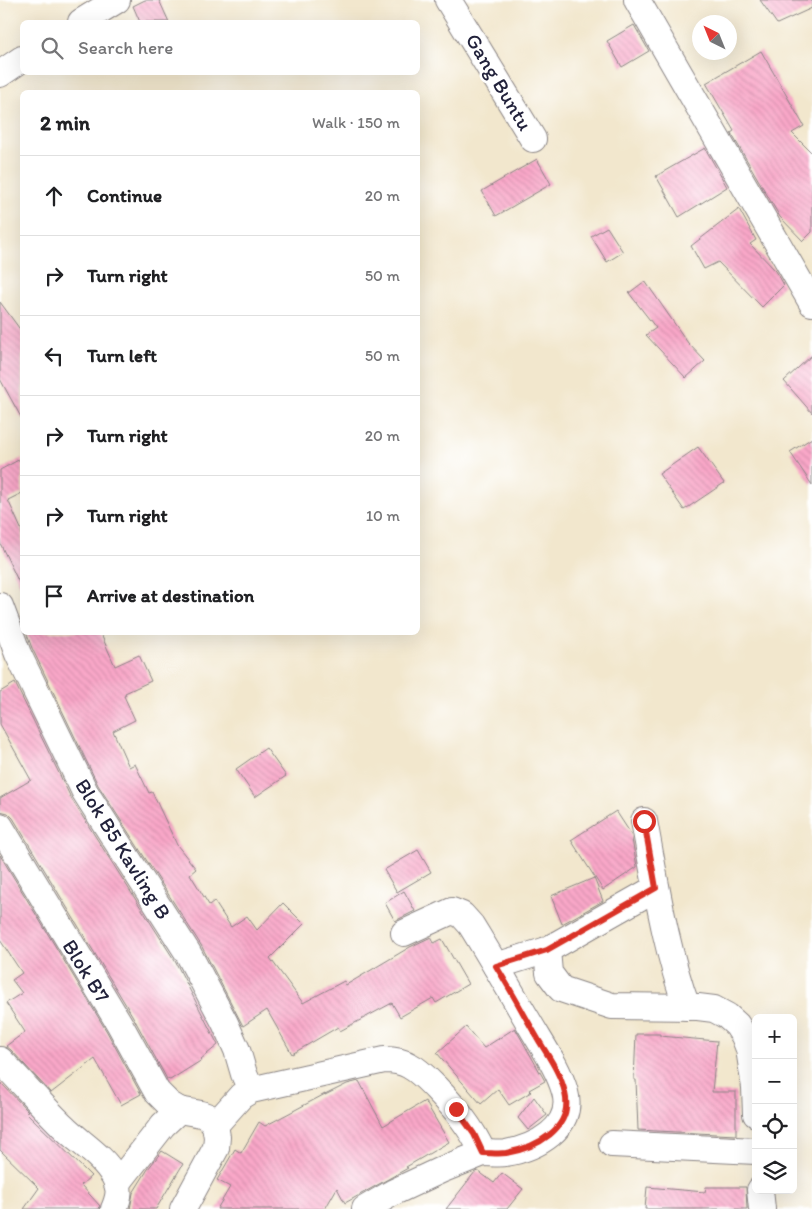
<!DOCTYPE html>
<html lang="en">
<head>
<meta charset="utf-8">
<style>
	body { margin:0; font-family:Itim,sans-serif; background:#f6f6f6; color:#202124 }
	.controls { position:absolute; right:15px; bottom:15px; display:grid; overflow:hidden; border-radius:8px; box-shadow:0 5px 20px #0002 }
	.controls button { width:45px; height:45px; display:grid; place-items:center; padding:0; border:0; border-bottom:1px solid #e0e0e0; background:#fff; color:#202124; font:25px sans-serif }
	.compass { position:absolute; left:692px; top:15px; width:45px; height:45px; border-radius:50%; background:#fff; box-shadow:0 5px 20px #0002; rotate:317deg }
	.stop { position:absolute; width:15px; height:15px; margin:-11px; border:4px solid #d93025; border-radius:50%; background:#fff }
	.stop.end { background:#d93025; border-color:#fff; box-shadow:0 1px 5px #0008 }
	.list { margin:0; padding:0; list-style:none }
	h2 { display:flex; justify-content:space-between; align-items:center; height:65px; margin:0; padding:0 20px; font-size:21px }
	h2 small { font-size:16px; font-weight:400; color:#757577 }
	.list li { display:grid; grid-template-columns:32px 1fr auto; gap:15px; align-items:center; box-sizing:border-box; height:80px; padding:0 20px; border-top:1px solid #e0e0e0 }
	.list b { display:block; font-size:19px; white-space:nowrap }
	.list em { font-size:16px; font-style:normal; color:#757577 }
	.icon { flex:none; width:28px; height:28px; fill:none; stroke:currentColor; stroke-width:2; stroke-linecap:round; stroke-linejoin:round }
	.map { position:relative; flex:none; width:812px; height:1209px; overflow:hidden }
	.search { position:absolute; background:#fff; box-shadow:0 5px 20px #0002; left:20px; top:20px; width:400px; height:55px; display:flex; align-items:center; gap:12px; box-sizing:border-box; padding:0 18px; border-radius:8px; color:#757577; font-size:19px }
	.panel { position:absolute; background:#fff; box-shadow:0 5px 20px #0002; left:20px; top:90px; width:400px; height:545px; border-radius:8px }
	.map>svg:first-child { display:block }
	.building { fill:url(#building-back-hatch) }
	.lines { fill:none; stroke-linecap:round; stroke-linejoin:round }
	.minor-casing { stroke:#8a8484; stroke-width:28 }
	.minor { stroke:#fff; stroke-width:26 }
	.route { stroke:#d93025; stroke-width:6 }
	.labels { text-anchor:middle; stroke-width:5; stroke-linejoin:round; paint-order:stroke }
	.street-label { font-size:21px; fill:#22223b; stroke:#fff }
</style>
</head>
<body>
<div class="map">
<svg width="812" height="1209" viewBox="0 0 812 1209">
	<defs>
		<pattern id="building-back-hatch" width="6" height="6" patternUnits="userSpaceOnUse" patternTransform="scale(1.25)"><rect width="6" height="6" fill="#f9a7c8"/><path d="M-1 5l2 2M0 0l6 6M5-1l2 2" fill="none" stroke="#d58fad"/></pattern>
	</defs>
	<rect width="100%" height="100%" fill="#fff"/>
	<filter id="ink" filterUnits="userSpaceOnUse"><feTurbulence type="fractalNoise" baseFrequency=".02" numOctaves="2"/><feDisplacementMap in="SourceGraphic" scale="10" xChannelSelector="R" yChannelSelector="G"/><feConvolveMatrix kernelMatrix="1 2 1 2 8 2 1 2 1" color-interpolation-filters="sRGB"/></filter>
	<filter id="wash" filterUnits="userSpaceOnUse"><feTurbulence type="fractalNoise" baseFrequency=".0096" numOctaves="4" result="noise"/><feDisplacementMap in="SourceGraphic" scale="20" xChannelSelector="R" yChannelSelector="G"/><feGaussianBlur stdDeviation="1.12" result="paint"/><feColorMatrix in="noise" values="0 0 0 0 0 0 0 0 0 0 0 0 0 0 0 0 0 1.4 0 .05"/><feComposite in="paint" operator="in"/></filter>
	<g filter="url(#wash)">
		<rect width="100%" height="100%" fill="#f2e7cd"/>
		<g id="blocks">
			<!-- building -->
			<g class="building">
				<path d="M145,0H159L169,22H140L133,6Z"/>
				<path d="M760,0H812V8L777,24Z"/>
				<path d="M634,25L649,51L622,67L607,41Z"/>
				<path d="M761,51L804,126L792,133L812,153V232L803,241L780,217L731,133L734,131L706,83Z"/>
				<path d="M705,148L727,187L679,217L656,176Z"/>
				<path d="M537,159L551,184L496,216L482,191Z"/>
				<path d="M739,209L756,240L750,244L776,271L784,285L762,307L718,262L704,269L691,246Z"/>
				<path d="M607,227L623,252L607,262L591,236Z"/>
				<path d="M645,281L688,343L705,361L686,378L646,335L656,328L629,293Z"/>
				<path d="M0,302L22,332V419L0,379Z"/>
				<path d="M812,355V413L784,381Z"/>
				<path d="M812,438V485L790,452Z"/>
				<path d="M698,447L724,483L684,510L659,474Z"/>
				<path d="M22,458V493L8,500L22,531V589L0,543V470Z"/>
				<path d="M26,632H100L115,666L139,655L151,681L125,693L126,695L124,696L135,720L113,731L129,767L135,764L149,793L152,792L177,845L196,869L190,874L209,905L214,901L231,927L247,916L257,930L283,903L304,924L270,958L303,1003L344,981L346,985L410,947L431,937L434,943L442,939L468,984L436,1003L433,998L400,1017L392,1003L340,1031L338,1027L292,1054L267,1010L243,1026L201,945L98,785L32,648Z"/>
				<path d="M15,683L72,800L175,961L218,1045L201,1059L202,1060L170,1080L167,1079L132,1015L13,818L8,813L0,811V798L31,780L0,724V692Z"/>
				<path d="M266,748L286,776L255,797L236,769Z"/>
				<path d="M616,811L631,834L637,867L603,890L571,840Z"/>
				<path d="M418,850L431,872L397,892L384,870Z"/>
				<path d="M0,855L106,1030L141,1094L121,1105L95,1059L51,1093L11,1050L6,1046L25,1032L6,1003L22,993L12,980L22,973L0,940Z"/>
				<path d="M594,878L603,901L562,924L551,896Z"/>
				<path d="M404,891L415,911L395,921L385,903Z"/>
				<path d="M466,1027L484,1048L515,1028L545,1081L529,1090L531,1092L509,1105L498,1089L481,1104L437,1053Z"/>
				<path d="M636,1034H660V1036L717,1041L712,1092H736V1135L638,1130L636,1080H634Z"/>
				<path d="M359,1081L383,1126L425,1101L449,1142L406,1167L408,1168L345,1203L337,1188L325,1209H217L230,1187L217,1180L235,1149L241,1153L259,1122L265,1126L325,1094V1095L347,1084Z"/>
				<path d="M0,1082L28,1111L26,1112L91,1176L81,1185L100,1206L99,1209H24L39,1188L0,1150Z"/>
				<path d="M534,1097L547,1115L528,1130L518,1118Z"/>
				<path d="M162,1151L183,1164L156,1209H130L133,1193L148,1169Z"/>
				<path d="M478,1171L494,1183L502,1173L523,1189L507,1209H446L475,1172Z"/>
				<path d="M647,1187L705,1192L706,1187H746L747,1209H645Z"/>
			</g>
		</g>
	</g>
	<g filter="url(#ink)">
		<use href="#blocks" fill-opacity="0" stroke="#8a8484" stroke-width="1"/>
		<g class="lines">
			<defs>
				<g id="minor">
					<path d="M448,0L533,139"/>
					<path d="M637,0L812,303"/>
					<path d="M81,22L117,0"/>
					<path d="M0,74L22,59"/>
					<path d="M0,606L18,654L85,792L188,953L225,1023L237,1050L244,1074L251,1090"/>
					<path d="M644,821C656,884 665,947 687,1007"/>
					<path d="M0,826L119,1023L157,1092L169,1104L179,1110L201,1114L209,1117L215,1125L217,1137L216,1148L183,1209"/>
					<path d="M404,933L452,911L462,915L471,925C491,957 509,989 528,1021C541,1044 558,1067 565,1092C575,1128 535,1148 506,1153C499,1154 491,1153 483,1153"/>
					<path d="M547,950L549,973L561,989L612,1006L698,1007L714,1009L727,1016L737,1025L744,1036L749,1049L755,1087L756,1114"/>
					<path d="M496,966L547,950L656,888"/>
					<path d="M0,1060C22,1082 42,1106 64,1127C80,1143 103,1156 114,1176C121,1188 119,1197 114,1209"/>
					<path d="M215,1125L241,1096L251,1090L384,1060C393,1060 402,1061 410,1066C420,1071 428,1080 436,1088C455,1108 472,1128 483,1153L441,1170L394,1192L365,1209"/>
					<path d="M612,1144L756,1151"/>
					<path d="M117,1184L163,1125L179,1110"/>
					<path d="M760,1190L762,1209"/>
				</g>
			</defs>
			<!-- minor casing -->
			<use href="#minor" class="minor-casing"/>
			<!-- minor -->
			<use href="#minor" class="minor"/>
		</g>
	</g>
	<g class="lines" filter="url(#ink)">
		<!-- route -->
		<path class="route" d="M456,1109L474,1134L483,1153C491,1153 499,1154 506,1153C535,1148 574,1129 565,1093C561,1074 548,1056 538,1039C524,1015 511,990 496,966L547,950L656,888L644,821"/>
	</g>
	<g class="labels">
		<!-- street labels -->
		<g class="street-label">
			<text transform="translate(499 82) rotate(59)" y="7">Gang Buntu</text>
			<text transform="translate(123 849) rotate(58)" y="7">Blok B5 Kavling B</text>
			<text transform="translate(86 971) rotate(58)" y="7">Blok B7</text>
		</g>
	</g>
</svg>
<div class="controls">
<button>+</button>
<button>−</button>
<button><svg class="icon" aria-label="locate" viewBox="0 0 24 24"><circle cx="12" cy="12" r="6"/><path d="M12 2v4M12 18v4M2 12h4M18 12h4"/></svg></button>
<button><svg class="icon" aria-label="layers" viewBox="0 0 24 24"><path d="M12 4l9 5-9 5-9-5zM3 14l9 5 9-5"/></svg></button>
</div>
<svg class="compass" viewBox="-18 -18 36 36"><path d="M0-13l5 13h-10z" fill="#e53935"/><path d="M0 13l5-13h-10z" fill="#757577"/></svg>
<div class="stop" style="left:644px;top:821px"></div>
<div class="stop end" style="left:456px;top:1109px"></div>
<div class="search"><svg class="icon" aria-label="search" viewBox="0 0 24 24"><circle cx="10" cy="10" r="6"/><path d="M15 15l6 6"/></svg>Search here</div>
<section class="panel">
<h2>2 min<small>Walk · 150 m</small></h2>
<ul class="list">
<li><svg class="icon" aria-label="ahead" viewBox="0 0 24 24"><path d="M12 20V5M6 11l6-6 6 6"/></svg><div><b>Continue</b></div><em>20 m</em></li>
<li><svg class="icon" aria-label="right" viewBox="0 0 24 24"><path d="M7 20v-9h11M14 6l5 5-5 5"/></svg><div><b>Turn right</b></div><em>50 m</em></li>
<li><svg class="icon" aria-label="left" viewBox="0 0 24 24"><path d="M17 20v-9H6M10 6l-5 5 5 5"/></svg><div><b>Turn left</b></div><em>50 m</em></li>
<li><svg class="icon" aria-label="right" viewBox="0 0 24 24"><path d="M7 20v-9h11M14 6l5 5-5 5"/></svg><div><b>Turn right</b></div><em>20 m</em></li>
<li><svg class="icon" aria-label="right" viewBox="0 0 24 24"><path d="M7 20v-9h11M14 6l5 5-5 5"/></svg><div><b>Turn right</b></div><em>10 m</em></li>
<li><svg class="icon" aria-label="arrive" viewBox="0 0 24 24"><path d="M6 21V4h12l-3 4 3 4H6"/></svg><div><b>Arrive at destination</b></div></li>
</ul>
</section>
</div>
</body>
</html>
